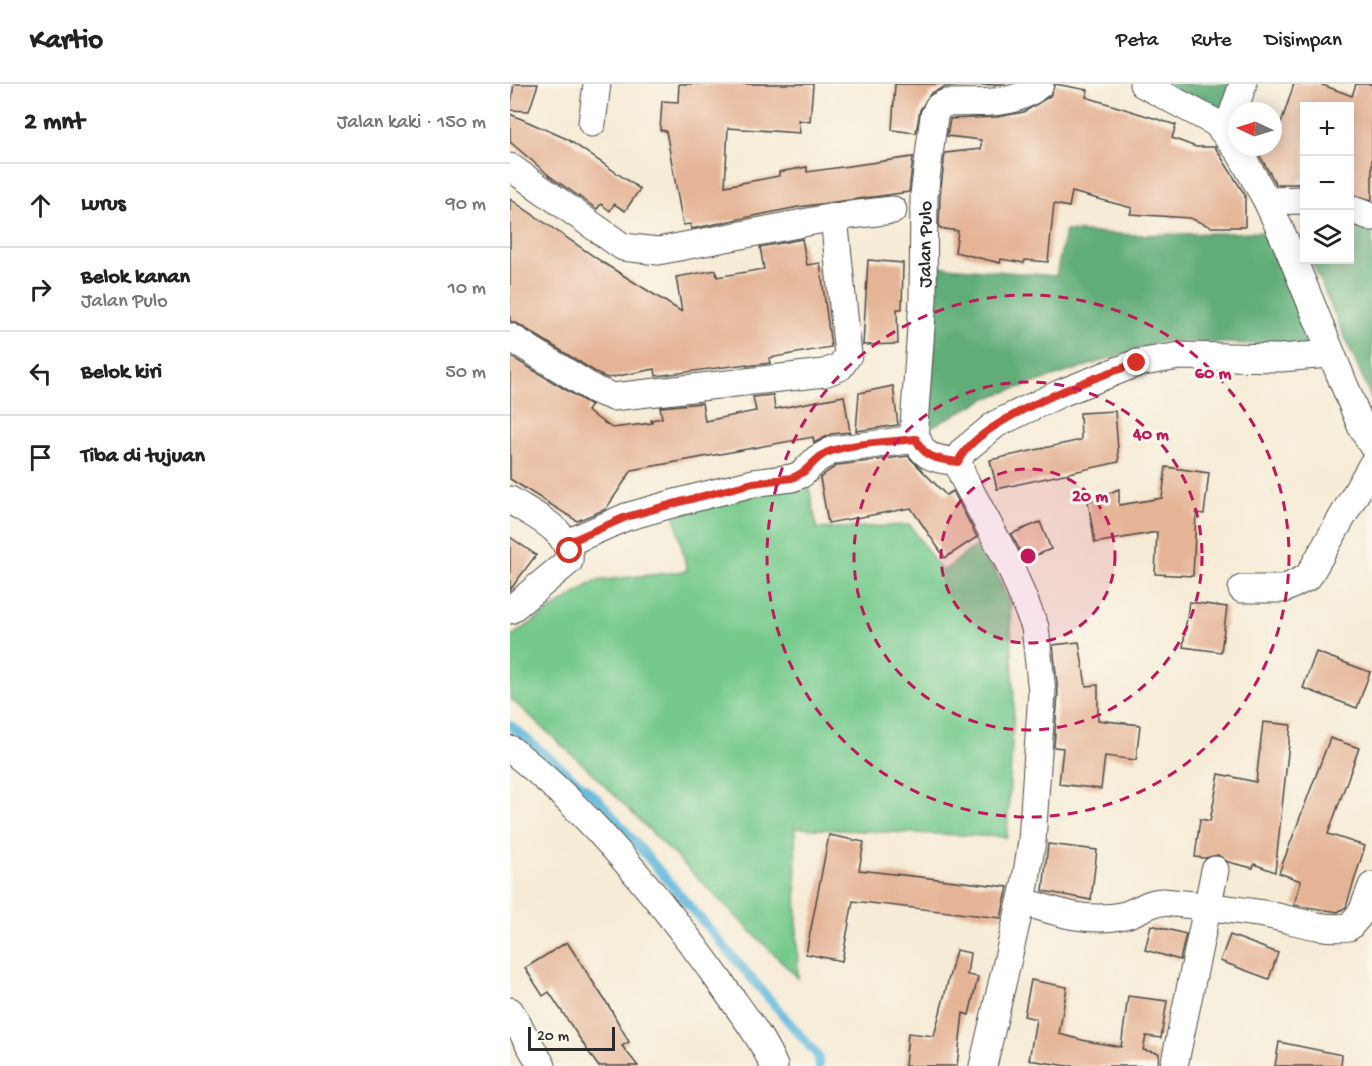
<!DOCTYPE html>
<html lang="id">
<head>
<meta charset="utf-8">
<style>
	body { margin:0; font-family:"Gochi Hand",sans-serif; background:#f6f6f6; color:#222 }
	.controls { position:absolute; right:18px; top:18px; display:grid; overflow:hidden; border-radius:0px; box-shadow:0 3px 15px #0003 }
	.controls button { width:54px; height:54px; display:grid; place-items:center; padding:0; border:0; border-bottom:2px solid #e0e0e0; background:#fff; color:#222; font:30px sans-serif }
	.compass { position:absolute; left:718px; top:18px; width:54px; height:54px; border-radius:50%; background:#fff; box-shadow:0 3px 15px #0003; rotate:274deg }
	.scale { position:absolute; left:18px; bottom:15px; width:87px; box-sizing:border-box; padding-left:6px; border:3px solid #2b2b2b; border-top:0; font-size:16px; line-height:21px; white-space:nowrap; color:#2b2b2b; -webkit-text-stroke:4px #fbf7ec; paint-order:stroke }
	.stop { position:absolute; width:18px; height:18px; margin:-14px; border:4px solid #d93025; border-radius:50%; background:#fff }
	.stop.end { background:#d93025; border-color:#fff; box-shadow:0 2px 6px #0008 }
	.list { margin:0; padding:0; list-style:none }
	h2 { display:flex; justify-content:space-between; align-items:center; height:78px; margin:0; padding:0 24px; font-size:26px }
	h2 small { font-size:20px; font-weight:400; color:#767676 }
	.list li { display:grid; grid-template-columns:39px 1fr auto; gap:18px; align-items:center; box-sizing:border-box; height:84px; padding:0 24px; border-top:2px solid #e0e0e0 }
	.list b { display:block; font-size:22px; white-space:nowrap }
	.list p { margin:0; font-size:20px; white-space:nowrap; color:#767676 }
	.list em { font-size:20px; font-style:normal; color:#767676 }
	.icon { flex:none; width:33px; height:33px; fill:none; stroke:currentColor; stroke-width:2; stroke-linecap:round; stroke-linejoin:round }
	.map { position:relative; flex:none; width:862px; height:982px; overflow:hidden }
	header { display:flex; align-items:center; gap:36px; box-sizing:border-box; height:84px; padding:0 30px; background:#fff; border-bottom:2px solid #e0e0e0 }
	header strong { font-size:28px }
	nav { display:flex; gap:33px; margin-inline-start:auto; font-size:21px }
	main { display:flex }
	aside { flex:1; background:#fff }
	.map>svg:first-child { display:block }
	.green { fill:#75c98c; stroke:#507a5c; stroke-width:1.5 }
	.forest { fill:#60ad78; stroke:#466c52; stroke-width:1.5 }
	.lines { fill:none; stroke-linecap:round; stroke-linejoin:round }
	.stream { stroke:#5eb8db; stroke-width:9 }
	.building { fill:#e5b496 }
	.minor-casing { stroke:#494845; stroke-width:29 }
	.minor { stroke:#fff; stroke-width:27 }
	.route { stroke:#d93025; stroke-width:8 }
	.ring { fill:none; stroke:#c2185b; stroke-width:3; stroke-dasharray:10 8 }
	.labels { text-anchor:middle; stroke-width:6; stroke-linejoin:round; paint-order:stroke }
	.street-label { font-size:20px; fill:#2b2b2b; stroke:#fbf7ec }
	.centre { fill:#c2185b; stroke:#fbf7ec; stroke-width:3 }
	.ring-label { font-size:18px; text-anchor:middle; font-weight:bold; fill:#c2185b; stroke:#fbf7ec; stroke-width:6; stroke-linejoin:round; paint-order:stroke }
</style>
</head>
<body>
<header>
<strong>Kartio</strong>
<nav><a>Peta</a><a>Rute</a><a>Disimpan</a></nav>
</header>
<main>
<aside>
<h2>2 mnt<small>Jalan kaki · 150 m</small></h2>
<ul class="list">
<li><svg class="icon" aria-label="ahead" viewBox="0 0 24 24"><path d="M12 20V5M6 11l6-6 6 6"/></svg><div><b>Lurus</b></div><em>90 m</em></li>
<li><svg class="icon" aria-label="right" viewBox="0 0 24 24"><path d="M7 20v-9h11M14 6l5 5-5 5"/></svg><div><b>Belok kanan</b><p>Jalan Pulo</p></div><em>10 m</em></li>
<li><svg class="icon" aria-label="left" viewBox="0 0 24 24"><path d="M17 20v-9H6M10 6l-5 5 5 5"/></svg><div><b>Belok kiri</b></div><em>50 m</em></li>
<li><svg class="icon" aria-label="arrive" viewBox="0 0 24 24"><path d="M6 21V4h12l-3 4 3 4H6"/></svg><div><b>Tiba di tujuan</b></div></li>
</ul>
</aside>
<div class="map">
<svg width="862" height="982" viewBox="0 0 862 982">
	<rect width="100%" height="100%" fill="#fbf7ec"/>
	<filter id="ink" filterUnits="userSpaceOnUse"><feTurbulence type="fractalNoise" baseFrequency=".0167" numOctaves="2"/><feDisplacementMap in="SourceGraphic" scale="12" xChannelSelector="R" yChannelSelector="G"/><feConvolveMatrix kernelMatrix="1 2 1 2 8 2 1 2 1" color-interpolation-filters="sRGB"/></filter>
	<filter id="wash" filterUnits="userSpaceOnUse"><feTurbulence type="fractalNoise" baseFrequency=".008" numOctaves="4" result="noise"/><feDisplacementMap in="SourceGraphic" scale="24" xChannelSelector="R" yChannelSelector="G"/><feGaussianBlur stdDeviation="1.35" result="paint"/><feColorMatrix in="noise" values="0 0 0 0 0 0 0 0 0 0 0 0 0 0 0 0 0 1.4 0 .05"/><feComposite in="paint" operator="in"/></filter>
	<g filter="url(#wash)">
		<rect width="100%" height="100%" fill="#f6ebd6"/>
		<!-- green -->
		<path class="green" d="M298,398L307,445L400,441L432,488L472,457L500,521L504,621L497,753L285,744L288,894L78,685L0,614V553L85,497L177,487L165,432Z"/>
		<!-- forest -->
		<g class="forest">
			<path d="M633,0H733L716,49Z"/>
			<path d="M840,142L862,149V316L801,176H840Z"/>
			<path d="M555,147L625,151L758,148L805,262L654,257L477,314L417,345L425,252L424,182L546,192Z"/>
		</g>
		<g class="lines">
			<!-- stream -->
			<path class="stream" d="M0,641L88,715L308,972L309,982"/>
		</g>
		<g id="blocks">
			<!-- building -->
			<g class="building">
				<path d="M4,0H28L19,27L0,26Z"/>
				<path d="M169,0H303L300,38L288,36L290,49L218,44L215,102L269,92V88L297,83V88L403,73L399,108L288,123L181,145L180,140L173,141L156,47L150,46L152,17L168,18Z"/>
				<path d="M385,0H496L435,3L421,9L410,26L406,49L382,46Z"/>
				<path d="M545,0L578,6L576,13L666,41L662,54L686,63H705L735,111V143H701L680,134L620,130L622,124L562,108L559,123L544,120L538,178L515,176L514,179L491,175L490,179L445,168L448,147L429,144L430,112L435,69L471,65V56L437,52L440,35L487,33L514,28L540,12Z"/>
				<path d="M784,0H810L842,12L846,0H862V116L840,110V22H795V89L788,100H766L745,63H763Z"/>
				<path d="M0,30L57,55L130,105L115,127L104,120L100,127L91,120L87,125L41,93L0,58Z"/>
				<path d="M0,115L95,180L172,228L166,193L206,186L207,193L254,185L250,163L292,155L297,181L310,179L321,263L259,274L260,279L237,282V280L146,292L145,285L98,294L92,292L8,240L0,237Z"/>
				<path d="M358,176L393,179L392,225H387L388,260L353,261Z"/>
				<path d="M0,272L81,321L77,327L102,344L142,339L141,336L152,334L150,323L192,319L195,337L246,327L243,313L263,311L265,325L334,312L340,348L321,350L304,359L303,353L122,386L96,425L67,437L0,395Z"/>
				<path d="M383,302L388,341L346,347L349,309Z"/>
				<path d="M605,327L609,378L487,405L480,376L571,356L570,329Z"/>
				<path d="M398,372L436,411L443,407L467,453L435,474L401,424L318,439L310,394L317,388L328,381Z"/>
				<path d="M656,383L699,389L694,430L686,429L683,492L645,490L647,448L585,459L578,418L609,405V421L652,414Z"/>
				<path d="M530,438L541,465L515,476L501,450Z"/>
				<path d="M0,453L26,471L0,506Z"/>
				<path d="M679,518L717,523L711,568L673,563Z"/>
				<path d="M569,558L576,602L588,601V636L630,641L626,676L595,672L591,705L549,700L553,664L544,663L548,609L543,561Z"/>
				<path d="M806,568L860,588L847,624L793,604Z"/>
				<path d="M753,638L781,641L765,788L744,780L743,784L718,778L708,771L695,774L685,773L690,735L700,737L709,690L746,698Z"/>
				<path d="M820,654L849,664L818,750L855,762L836,823L828,828L784,821L791,797L769,789Z"/>
				<path d="M319,751L354,758L349,786L498,803L491,834L343,817L332,877L296,870Z"/>
				<path d="M538,760L587,766L581,816L533,807Z"/>
				<path d="M641,841L676,850L670,876L635,866Z"/>
				<path d="M720,851L768,869L759,895L710,877Z"/>
				<path d="M57,858L100,924L119,958L112,962L128,982H88L39,908L33,912L15,884Z"/>
				<path d="M446,866L460,869L457,891L468,893L459,931L453,929L447,982H395L398,949L424,952Z"/>
				<path d="M521,896L557,903L549,950L576,957L611,963L618,912L657,917L651,954L636,952L633,966L649,969L648,982H558L519,976L526,935L514,932Z"/>
				<path d="M769,958L832,971L831,982H765Z"/>
			</g>
		</g>
	</g>
	<g filter="url(#ink)">
		<use href="#blocks" fill-opacity="0" stroke="#494845" stroke-width="1.5"/>
		<g class="lines">
			<defs>
				<g id="minor">
					<path d="M633,0L706,39L730,69L757,117L778,163L851,342L862,361"/>
					<path d="M82,39L87,0"/>
					<path d="M716,49L733,0"/>
					<path d="M0,83L113,163L148,167L324,133L383,126"/>
					<path d="M757,117L794,116"/>
					<path d="M840,125L862,133"/>
					<path d="M0,253L85,306L103,313L314,289L330,283L338,271L324,133"/>
					<path id="s1" d="M448,378C419,374 409,373 404,341L413,216L414,111L424,32L428,23L436,19C468,18 506,23 530,0"/>
					<path d="M0,416C21,430 63,447 59,477L0,526"/>
					<path d="M57,459L116,433L169,418L243,399L282,394L292,390L307,375L323,366L406,355"/>
					<path d="M732,505H774L798,493L862,381"/>
					<path d="M0,665C79,725 155,821 213,902C231,928 251,952 264,982"/>
					<path d="M512,817C546,828 579,840 615,831C627,828 640,817 653,818C687,821 720,825 754,830C783,835 809,847 839,843L852,828L862,802"/>
					<path d="M0,927L32,982"/>
					<path d="M473,982L515,801L522,757L532,608L525,543L498,477L453,393L448,378L453,367L486,340L551,309L627,279L670,272L770,274L820,270"/>
					<path d="M664,982L705,786"/>
				</g>
			</defs>
			<!-- minor casing -->
			<use href="#minor" class="minor-casing"/>
			<!-- minor -->
			<use href="#minor" class="minor"/>
		</g>
	</g>
	<g class="lines" filter="url(#ink)">
		<!-- route -->
		<path class="route" d="M60,467L57,459L116,433L170,418L243,399L282,394C299,388 302,376 316,369C340,359 379,358 406,355C415,375 428,375 448,378C465,337 585,293 627,279"/>
	</g>
	<!-- distance rings -->
	<circle cx="518" cy="472" r="87" fill="#c2185b" fill-opacity=".12"/>
	<g class="ring">
		<circle cx="518" cy="472" r="87"/>
		<circle cx="518" cy="472" r="174"/>
		<circle cx="518" cy="472" r="261"/>
	</g>
	<g class="labels">
		<!-- street labels -->
		<g class="street-label">
			<text dy="7" stroke="none"><textPath href="#s1" startOffset="246">Jalan Pulo</textPath></text>
		</g>
	</g>
	<circle cx="518" cy="472" r="9" class="centre"/>
	<g class="ring-label">
		<text x="703" y="294">60 m</text>
		<text x="641" y="355">40 m</text>
		<text x="580" y="417">20 m</text>
	</g>
</svg>
<div class="controls">
<button>+</button>
<button>−</button>
<button><svg class="icon" aria-label="layers" viewBox="0 0 24 24"><path d="M12 4l9 5-9 5-9-5zM3 14l9 5 9-5"/></svg></button>
</div>
<svg class="compass" viewBox="-18 -18 36 36"><path d="M0-13l5 13h-10z" fill="#e53935"/><path d="M0 13l5-13h-10z" fill="#767676"/></svg>
<div class="scale">20 m</div>
<div class="stop" style="left:60px;top:467px"></div>
<div class="stop end" style="left:627px;top:279px"></div>
</div>
</main>
</body>
</html>
